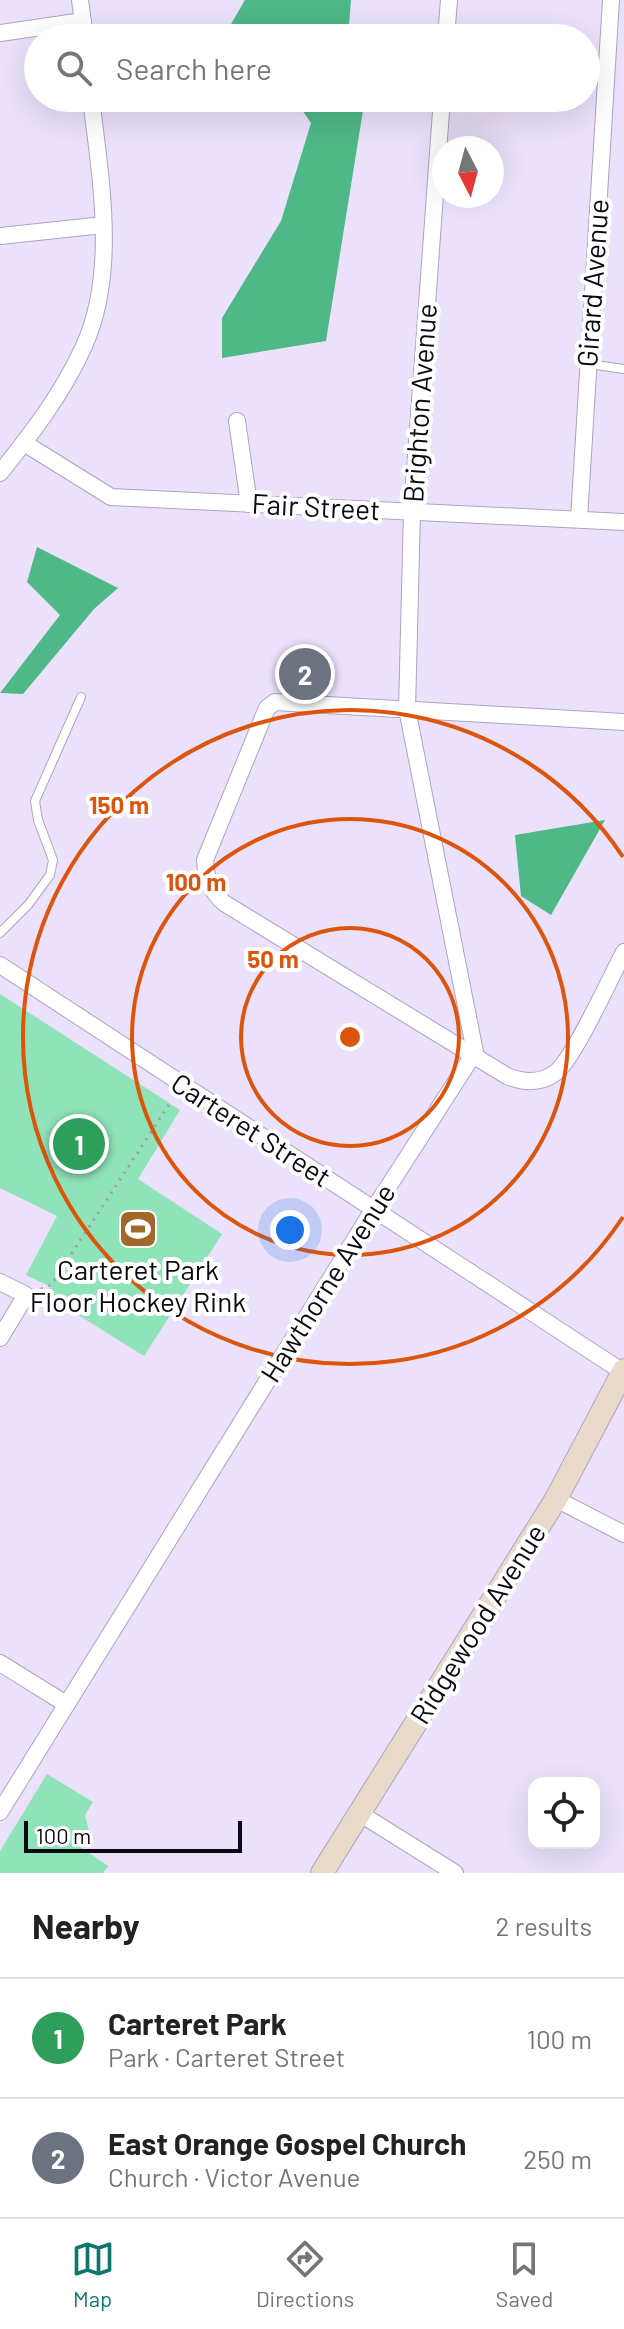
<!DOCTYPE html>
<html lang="en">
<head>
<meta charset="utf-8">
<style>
	body { margin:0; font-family:Barlow,sans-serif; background:#f2f2f2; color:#222 }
	.controls { position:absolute; right:24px; bottom:24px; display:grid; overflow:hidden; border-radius:16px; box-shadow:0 8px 32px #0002 }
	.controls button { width:72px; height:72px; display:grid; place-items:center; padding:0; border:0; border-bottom:2px solid #e0e0e0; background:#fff; color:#222; font:40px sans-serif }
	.compass { position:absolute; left:432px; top:136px; width:72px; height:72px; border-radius:50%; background:#fff; box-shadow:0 8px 32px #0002; rotate:174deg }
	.scale { position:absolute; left:24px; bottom:20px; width:218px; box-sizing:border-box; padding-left:8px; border:4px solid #0d0913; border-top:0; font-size:22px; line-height:28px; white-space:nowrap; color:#0d0913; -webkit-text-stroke:6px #fff; paint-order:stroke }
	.you { position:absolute; left:290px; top:1230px; width:28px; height:28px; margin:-20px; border:6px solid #fff; border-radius:50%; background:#1a73e8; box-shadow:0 0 0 12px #1a73e833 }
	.badge { display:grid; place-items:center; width:52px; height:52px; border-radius:50%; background:#0f766e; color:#fff; font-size:26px; font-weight:700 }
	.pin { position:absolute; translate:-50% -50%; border:4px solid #fff; box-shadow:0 2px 8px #0006 }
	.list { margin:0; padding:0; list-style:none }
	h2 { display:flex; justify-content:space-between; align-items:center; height:104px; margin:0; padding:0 32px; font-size:34px }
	h2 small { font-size:26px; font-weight:400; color:#767676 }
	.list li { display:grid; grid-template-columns:52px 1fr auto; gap:24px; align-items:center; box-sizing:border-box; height:120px; padding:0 32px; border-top:2px solid #e0e0e0 }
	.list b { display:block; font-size:30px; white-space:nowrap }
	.list p { margin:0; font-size:26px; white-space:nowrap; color:#767676 }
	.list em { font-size:26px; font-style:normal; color:#767676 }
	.icon { flex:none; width:44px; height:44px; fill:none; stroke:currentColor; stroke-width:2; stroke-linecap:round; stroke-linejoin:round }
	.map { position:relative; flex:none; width:624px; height:1873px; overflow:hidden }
	.search { position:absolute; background:#fff; box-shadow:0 8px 32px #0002; left:24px; right:24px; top:24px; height:88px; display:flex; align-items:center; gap:20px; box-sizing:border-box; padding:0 28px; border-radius:44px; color:#767676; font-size:30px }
	.sheet { height:344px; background:#fff }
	nav { display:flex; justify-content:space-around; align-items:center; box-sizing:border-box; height:112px; border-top:2px solid #e0e0e0; background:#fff; font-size:22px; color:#767676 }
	nav a { display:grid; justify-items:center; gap:4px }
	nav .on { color:#0f766e }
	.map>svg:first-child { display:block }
	.green { fill:#8ee3b8 }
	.forest { fill:#4eb887 }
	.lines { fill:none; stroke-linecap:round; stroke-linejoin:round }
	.lane-casing { stroke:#afa3c2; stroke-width:10 }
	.street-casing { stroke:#afa3c2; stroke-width:18 }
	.secondary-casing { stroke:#afa3c2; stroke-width:24 }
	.path { stroke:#a59cb1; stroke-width:3; stroke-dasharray:2 6; stroke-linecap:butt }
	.lane { stroke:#fff; stroke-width:8 }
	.street { stroke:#fff; stroke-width:16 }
	.secondary { stroke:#e9daca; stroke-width:22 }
	.ring { fill:none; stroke:#dd550c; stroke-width:4 }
	.labels { text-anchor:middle; stroke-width:8; stroke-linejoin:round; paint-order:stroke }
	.street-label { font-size:28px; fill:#0d0913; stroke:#fff }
	.poi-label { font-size:28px; fill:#0d0913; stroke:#fff }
	.centre { fill:#dd550c; stroke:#fff; stroke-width:4 }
	.ring-label { font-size:24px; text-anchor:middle; font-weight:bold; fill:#dd550c; stroke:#fff; stroke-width:8; stroke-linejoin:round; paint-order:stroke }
</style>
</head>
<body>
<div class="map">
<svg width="624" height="1873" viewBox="0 0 624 1873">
	<rect width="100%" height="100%" fill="#ebe1fb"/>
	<!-- green -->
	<g class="green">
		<path d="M0,994L180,1110L138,1179L222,1234L144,1356L46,1295L51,1287L26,1275L57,1216L0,1188Z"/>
		<path d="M47,1774L93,1802L85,1815L89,1831L79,1846L108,1866L103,1873H0V1851Z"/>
	</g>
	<!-- forest -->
	<g class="forest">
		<path d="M245,0H351L348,38H223Z"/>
		<path d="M294,98H365L326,341L222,358V318L281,221L311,123Z"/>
		<path d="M37,547L118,588L94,609L23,694L0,693L60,615L27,582Z"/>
		<path d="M605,820L551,915L521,896L515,835Z"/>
	</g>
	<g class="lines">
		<defs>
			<g id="lane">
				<path d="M589,364L624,369"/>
				<path d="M0,933L28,905L50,875L53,860L38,820L35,801L81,697"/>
			</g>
			<g id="street">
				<path d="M80,0L85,38"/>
				<path d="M0,33L83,21"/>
				<path d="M446,38L449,0"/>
				<path d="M0,236L103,225"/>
				<path d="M237,421L249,504"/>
				<path d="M24,443L111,497L624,522"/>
				<path d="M0,473C32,433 63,393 84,346C118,271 100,176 91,98"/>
				<path d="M579,519L611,0"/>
				<path d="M624,722L275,702L267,708L264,715L205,860C206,878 210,890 224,903L507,1076C524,1083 540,1084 555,1073C573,1061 611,976 624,952"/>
				<path d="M0,965L623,1372"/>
				<path d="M0,1282L26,1295L0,1338"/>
				<path d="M556,1499L624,1534"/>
				<path d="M0,1663L66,1704"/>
				<path d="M0,1812L365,1223L475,1052L407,709L412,511L442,98"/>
				<path d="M359,1813L455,1873"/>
			</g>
			<path id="secondary" d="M322,1873L556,1499L624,1370"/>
		</defs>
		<!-- lane casing -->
		<use href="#lane" class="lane-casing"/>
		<!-- street casing -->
		<use href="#street" class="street-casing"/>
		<!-- secondary casing -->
		<use href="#secondary" class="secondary-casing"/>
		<!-- path -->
		<path class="path" d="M41,1289L51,1285L172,1100"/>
		<!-- lane -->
		<use href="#lane" class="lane"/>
		<!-- street -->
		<use href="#street" class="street"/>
		<!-- secondary -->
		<use href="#secondary" class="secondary"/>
	</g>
	<!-- distance rings -->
	<g class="ring">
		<circle cx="350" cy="1037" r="109"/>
		<circle cx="350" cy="1037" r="218"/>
		<path d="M623 1217A327 327 0 1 1 623 857"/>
	</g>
	<!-- icons -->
	<defs>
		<symbol id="stadium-square" viewBox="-11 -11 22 22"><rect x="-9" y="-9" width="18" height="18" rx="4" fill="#a36829" stroke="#fff"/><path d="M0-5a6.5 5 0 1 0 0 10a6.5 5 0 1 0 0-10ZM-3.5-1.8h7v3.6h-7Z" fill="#fff"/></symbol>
	</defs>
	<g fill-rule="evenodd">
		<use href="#stadium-square" x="116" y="1207" width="44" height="44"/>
	</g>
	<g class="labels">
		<!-- street labels -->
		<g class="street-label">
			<text transform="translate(593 283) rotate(-86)" y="10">Girard Avenue</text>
			<text transform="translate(420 403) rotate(-86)" y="10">Brighton Avenue</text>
			<text transform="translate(316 507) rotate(3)" y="10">Fair Street</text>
			<text transform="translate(251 1130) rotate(33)" y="10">Carteret Street</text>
			<text transform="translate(328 1283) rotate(-58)" y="10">Hawthorne Avenue</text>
			<text transform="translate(478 1624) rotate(-58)" y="10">Ridgewood Avenue</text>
		</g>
		<!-- poi labels -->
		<g class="poi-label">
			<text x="138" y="1280">Carteret Park<tspan x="138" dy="32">Floor Hockey Rink</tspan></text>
		</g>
	</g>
	<circle cx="350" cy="1037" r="12" class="centre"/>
	<g class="ring-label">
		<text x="119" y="814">150 m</text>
		<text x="196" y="891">100 m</text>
		<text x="273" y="968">50 m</text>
	</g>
</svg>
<div class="controls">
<button><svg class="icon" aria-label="locate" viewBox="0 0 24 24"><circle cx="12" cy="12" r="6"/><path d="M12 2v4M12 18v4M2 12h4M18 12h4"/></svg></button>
</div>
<svg class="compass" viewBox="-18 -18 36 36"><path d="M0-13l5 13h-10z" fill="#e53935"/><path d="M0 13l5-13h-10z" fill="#767676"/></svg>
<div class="scale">100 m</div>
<div class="you"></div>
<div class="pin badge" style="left:79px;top:1144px;background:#2e9e5b">1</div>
<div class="pin badge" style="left:305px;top:674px;background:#6b7280">2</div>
<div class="search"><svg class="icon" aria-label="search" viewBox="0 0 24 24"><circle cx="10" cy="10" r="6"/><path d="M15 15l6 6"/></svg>Search here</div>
</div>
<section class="sheet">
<h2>Nearby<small>2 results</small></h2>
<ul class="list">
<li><span class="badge" style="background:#2e9e5b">1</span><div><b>Carteret Park</b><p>Park · Carteret Street</p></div><em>100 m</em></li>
<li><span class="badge" style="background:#6b7280">2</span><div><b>East Orange Gospel Church</b><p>Church · Victor Avenue</p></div><em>250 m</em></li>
</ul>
</section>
<nav>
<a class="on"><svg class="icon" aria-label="map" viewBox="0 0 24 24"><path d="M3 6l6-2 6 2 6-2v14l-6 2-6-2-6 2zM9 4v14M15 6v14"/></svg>Map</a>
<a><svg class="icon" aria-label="directions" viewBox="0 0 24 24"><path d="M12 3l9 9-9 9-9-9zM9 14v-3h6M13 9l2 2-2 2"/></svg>Directions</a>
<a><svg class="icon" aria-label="saved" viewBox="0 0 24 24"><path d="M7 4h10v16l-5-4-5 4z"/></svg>Saved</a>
</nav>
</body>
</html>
